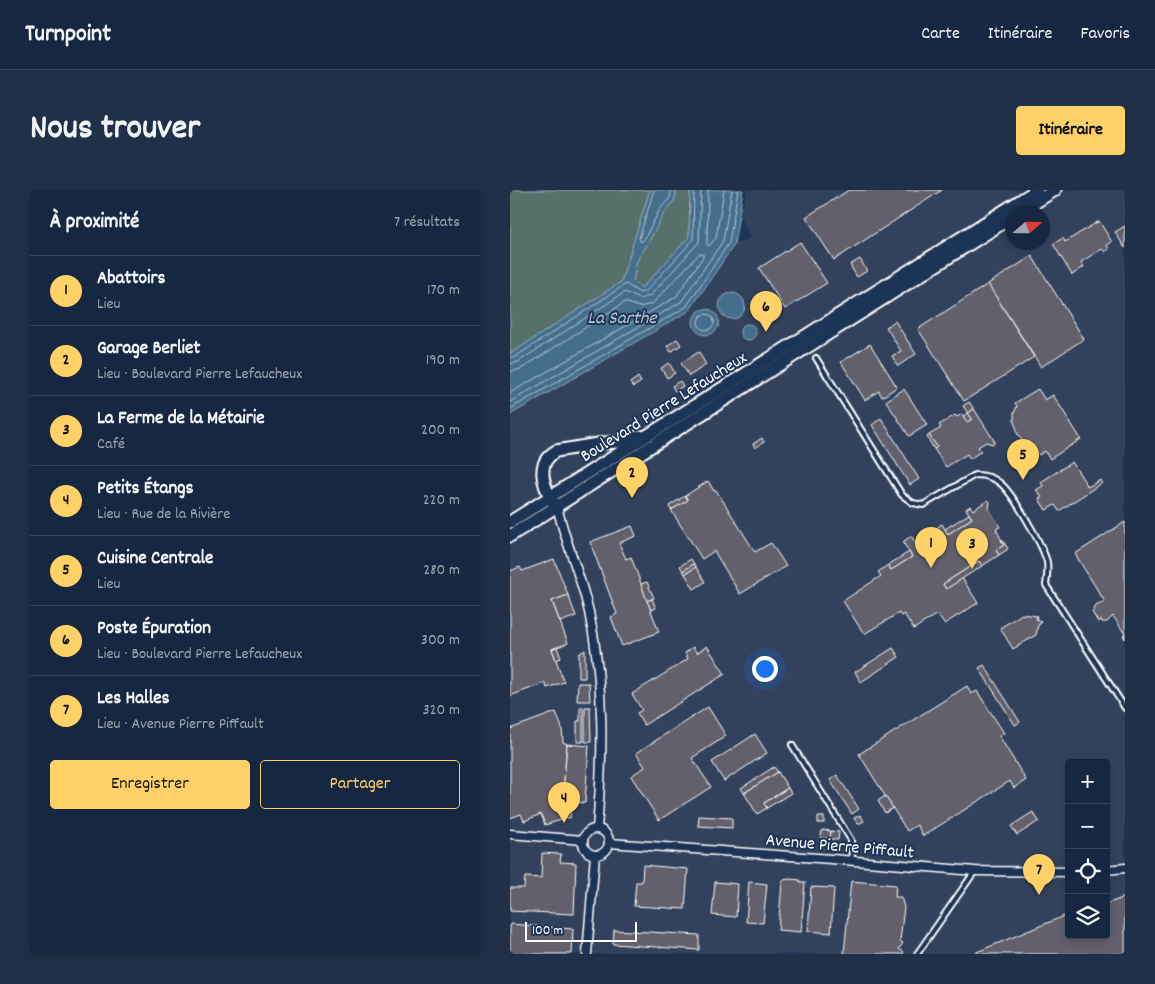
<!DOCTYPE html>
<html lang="fr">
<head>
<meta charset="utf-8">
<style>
	body { margin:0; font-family:Dekko,sans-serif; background:#1f3048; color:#f1f3f6 }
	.controls { position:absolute; right:15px; bottom:15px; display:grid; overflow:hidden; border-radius:5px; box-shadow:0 2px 8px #0003 }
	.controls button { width:45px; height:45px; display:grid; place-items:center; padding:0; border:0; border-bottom:1px solid #35445a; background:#162841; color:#f1f3f6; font:25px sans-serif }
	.compass { position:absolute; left:495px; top:15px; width:45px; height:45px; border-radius:50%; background:#162841; box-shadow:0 2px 8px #0003; rotate:70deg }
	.scale { position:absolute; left:15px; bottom:12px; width:112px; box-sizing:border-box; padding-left:5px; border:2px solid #fff; border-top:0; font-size:14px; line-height:18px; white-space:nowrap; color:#fff; -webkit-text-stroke:4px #1d3557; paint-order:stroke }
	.you { position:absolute; left:254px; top:478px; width:18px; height:18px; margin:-12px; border:4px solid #fff; border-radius:50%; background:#1a73e8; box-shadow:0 0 0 8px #1a73e833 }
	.badge { display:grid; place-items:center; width:32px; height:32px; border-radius:50%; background:#ffd166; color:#111; font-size:16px; font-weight:700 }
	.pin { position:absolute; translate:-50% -41px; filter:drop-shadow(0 1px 2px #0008) }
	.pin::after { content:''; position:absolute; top:26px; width:18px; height:15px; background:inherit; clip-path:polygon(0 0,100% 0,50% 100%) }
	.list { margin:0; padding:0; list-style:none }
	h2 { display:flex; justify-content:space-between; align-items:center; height:65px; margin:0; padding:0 20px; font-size:21px }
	h2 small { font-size:16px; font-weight:400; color:#9ea6b1 }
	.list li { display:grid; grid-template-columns:32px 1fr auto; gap:15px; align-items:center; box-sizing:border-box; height:70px; padding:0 20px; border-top:1px solid #35445a }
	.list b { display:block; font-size:19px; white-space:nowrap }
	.list p { margin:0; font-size:16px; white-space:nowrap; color:#9ea6b1 }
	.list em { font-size:16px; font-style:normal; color:#9ea6b1 }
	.actions { display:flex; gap:10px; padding:15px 20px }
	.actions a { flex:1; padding:11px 0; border:1px solid #ffd166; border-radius:5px; text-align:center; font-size:18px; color:#ffd166 }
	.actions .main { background:#ffd166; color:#111 }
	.icon { flex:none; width:28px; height:28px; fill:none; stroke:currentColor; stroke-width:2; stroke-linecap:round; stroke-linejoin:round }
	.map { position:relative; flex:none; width:615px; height:764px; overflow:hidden; border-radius:5px }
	header { display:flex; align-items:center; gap:30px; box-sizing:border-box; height:70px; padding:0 25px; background:#162841; border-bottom:1px solid #35445a }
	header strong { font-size:24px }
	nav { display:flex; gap:28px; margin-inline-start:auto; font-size:18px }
	.intro { display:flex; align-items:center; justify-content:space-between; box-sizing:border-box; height:120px; padding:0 30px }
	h1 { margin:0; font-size:35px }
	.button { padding:12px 22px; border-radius:5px; background:#ffd166; color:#111; font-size:18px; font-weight:700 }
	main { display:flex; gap:30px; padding:0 30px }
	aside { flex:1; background:#162841; border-radius:5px; box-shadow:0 2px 8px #0003 }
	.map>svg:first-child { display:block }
	.built { fill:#32425d; fill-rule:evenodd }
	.green { fill:#566f6b; stroke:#aab7b5 }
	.water { fill:#456e8d; stroke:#8fa8bb }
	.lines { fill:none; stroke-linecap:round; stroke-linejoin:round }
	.shore { stroke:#b5c5d1; stroke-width:1 }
	.building { fill:#62616c; stroke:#fff }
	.lane-casing { stroke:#fff; stroke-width:8 }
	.street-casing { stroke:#fff; stroke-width:11 }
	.primary-casing { stroke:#fff; stroke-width:15 }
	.lane { stroke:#1d3557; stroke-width:4 }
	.street { stroke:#1d3557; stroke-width:8 }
	.primary { stroke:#1d3557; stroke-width:11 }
	.labels { text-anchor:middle; stroke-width:4; stroke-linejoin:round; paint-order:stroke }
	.street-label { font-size:18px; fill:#fff; stroke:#1d3557 }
	.water-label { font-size:19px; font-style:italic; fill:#b5c5d1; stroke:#1d3557 }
</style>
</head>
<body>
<header>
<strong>Turnpoint</strong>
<nav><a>Carte</a><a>Itinéraire</a><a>Favoris</a></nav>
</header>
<div class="intro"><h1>Nous trouver</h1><a class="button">Itinéraire</a></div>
<main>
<aside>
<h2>À proximité<small>7 résultats</small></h2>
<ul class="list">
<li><span class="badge">1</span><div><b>Abattoirs</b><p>Lieu</p></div><em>170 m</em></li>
<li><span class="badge">2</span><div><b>Garage Berliet</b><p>Lieu · Boulevard Pierre Lefaucheux</p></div><em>190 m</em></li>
<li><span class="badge">3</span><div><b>La Ferme de la Métairie</b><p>Café</p></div><em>200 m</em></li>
<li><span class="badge">4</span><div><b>Petits Étangs</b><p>Lieu · Rue de la Rivière</p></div><em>220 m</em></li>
<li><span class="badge">5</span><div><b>Cuisine Centrale</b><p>Lieu</p></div><em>280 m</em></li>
<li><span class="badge">6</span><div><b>Poste Épuration</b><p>Lieu · Boulevard Pierre Lefaucheux</p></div><em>300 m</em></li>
<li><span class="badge">7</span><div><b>Les Halles</b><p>Lieu · Avenue Pierre Piffault</p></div><em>320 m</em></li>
</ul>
<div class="actions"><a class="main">Enregistrer</a><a>Partager</a></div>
</aside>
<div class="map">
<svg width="615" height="764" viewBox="0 0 615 764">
	<rect width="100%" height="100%" fill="#1d3557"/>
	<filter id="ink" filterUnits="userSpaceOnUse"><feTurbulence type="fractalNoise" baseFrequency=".02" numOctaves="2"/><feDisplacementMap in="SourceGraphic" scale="10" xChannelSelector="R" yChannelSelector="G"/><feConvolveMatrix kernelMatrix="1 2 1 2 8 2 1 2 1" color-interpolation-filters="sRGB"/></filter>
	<g filter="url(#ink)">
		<!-- built -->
		<path class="built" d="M237,0H615V764H0V225L179,121L224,55L241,48L230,26ZM502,22H532V52H502ZM559,573H596V745H559Z"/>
		<!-- green -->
		<g class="green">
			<path d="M0,0H140L111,92L0,164Z"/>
			<path d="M165,0L180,1L179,47L132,98L123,92L127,71L139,51L155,22L164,11L166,4Z"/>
		</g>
		<!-- water -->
		<g class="water">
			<path d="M140,0H165L166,4L164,11L155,22L139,51L127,71L123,91L132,98L179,47L180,1L178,0H233L224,55L179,121L0,225V164L111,92Z"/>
			<circle cx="222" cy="116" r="13"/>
			<circle cx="196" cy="132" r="13"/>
			<circle cx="238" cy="142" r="8"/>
		</g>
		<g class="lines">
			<!-- shore -->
			<g class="shore">
				<path d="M144,0L129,48L131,52L135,48L150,19L160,8L161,0"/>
				<path d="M198,0L197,54L199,56L206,48L214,0"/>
				<circle cx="196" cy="132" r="8"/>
				<path d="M0,168L5,167L116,94L130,103L136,101L183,50L184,0"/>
				<path d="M0,174L8,172L115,102L130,109L140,106L189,52L191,0"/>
				<path d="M0,182L11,179L115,112L129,117L142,114L189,64H193V67L166,107L0,203"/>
				<path d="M0,212L171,112L213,51L222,0"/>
				<path d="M0,219L176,117L219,53L228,0"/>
			</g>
		</g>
		<!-- building -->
		<g class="building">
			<path d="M339,0H432L324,70L296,27Z"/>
			<path d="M589,31L602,52L597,55L599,59L595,62L592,59L571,72L574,77L562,85L543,54L553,48L555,52Z"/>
			<path d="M615,36V58L605,42Z"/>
			<path d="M290,52L317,93L275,119L249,78Z"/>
			<path d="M522,66L574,149L531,177L478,94Z"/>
			<path d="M350,69L357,81L347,87L340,75Z"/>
			<path d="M478,94L524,167L454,211L408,139Z"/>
			<path d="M385,131L406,164L388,176L382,166L391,161L376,137Z"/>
			<path d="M167,149L171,155L161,162L157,156Z"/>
			<path d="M360,154L387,197L372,207L369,201L355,210L331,172Z"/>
			<path d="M189,162L196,175L179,186L171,173Z"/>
			<path d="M159,173L165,183L157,188L151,178Z"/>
			<path d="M128,187L131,192L123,197L120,193Z"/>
			<path d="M170,191L173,196L165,201L162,196Z"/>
			<path d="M394,199L417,235L399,246L376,211Z"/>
			<path d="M528,199L535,210L543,205L571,249L540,269L535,261L529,265L526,260L519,264L511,253L513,252L506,241L507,240L504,232V223L507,216L505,213Z"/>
			<path d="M459,212L464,219L458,223L453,216Z"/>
			<path d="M464,219L485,252L482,254L476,252L468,257L471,261L460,269L457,264L436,277L424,259L427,257L419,245L431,238L429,235L445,225L447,227L452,224L457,232L462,229L458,223Z"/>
			<path d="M458,223L462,229L457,232L453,226Z"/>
			<path d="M371,228L409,289L400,295L362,235Z"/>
			<path d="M419,245L427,257L424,259L417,247Z"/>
			<path d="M252,248L254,252L245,258L243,254Z"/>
			<path d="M562,272L578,297L590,290L592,293L549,321L545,315L536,320L529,309L532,307L526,300L533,296L531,292Z"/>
			<path d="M198,291L204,301L206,300L245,362L261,353L276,376L230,404L204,361L192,369L161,320L178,310L175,306Z"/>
			<path d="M175,306L178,310L161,320L159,316Z"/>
			<path d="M478,310L480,312L479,319L490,337L486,339L494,355L486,360L489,365L472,376L469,371L433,394L436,399L452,388L468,413L434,434L427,424L404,439L394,424L391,426L389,423L354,444L333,411L371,386L368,382L378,375L381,380L402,367L393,352L401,346L411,361L430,349L424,340L432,334L438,344L462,328L456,319L460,316L463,320Z"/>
			<path d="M459,324L462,328L438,344L435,339Z"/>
			<path d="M615,332V449L613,445L615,444L603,426L597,432H592L591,430L588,432L582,422L585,420L584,419L587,415L595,412L565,364Z"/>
			<path d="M122,336L126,346L109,353L116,369L121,367L149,442L112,456L101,427L107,424L80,352Z"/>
			<path d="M427,344L430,349L411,361L407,357Z"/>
			<path d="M492,349L498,359L489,365L486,360L494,355L491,350Z"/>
			<path d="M399,362L402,367L381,380L378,375Z"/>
			<path d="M44,369L58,405L42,411L58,453L42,459L54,492L37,498L35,493L0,506V381L10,377L12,381Z"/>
			<path d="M181,369L184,374L173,381L170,376Z"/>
			<path d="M469,371L472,376L436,399L433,394Z"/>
			<path d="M184,374L186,377L175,384L173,381Z"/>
			<path d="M186,377L195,392L184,399L175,384Z"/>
			<path d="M137,392L144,408L137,411L131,394Z"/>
			<path d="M58,405L66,426L50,432L42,411Z"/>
			<path d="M142,409L146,418L141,420L137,411Z"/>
			<path d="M512,424L527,426L526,429L531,431L530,434L528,435L526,445L503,459L490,438Z"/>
			<path d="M197,456L215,484L134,535L127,523L132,520L122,504L178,469L175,463L183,457L187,463Z"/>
			<path d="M47,457L51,468L46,470L42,459Z"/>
			<path d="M383,458L389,467L351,492L345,482Z"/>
			<path d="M75,460V488H69V464Z"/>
			<path d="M474,475L510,532L505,535L469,478Z"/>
			<path d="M68,493H79L80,511H67Z"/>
			<path d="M457,496L461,504L467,501L494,543L489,546L516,590L504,598L500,591L413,646L407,635L397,641L349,564Z"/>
			<path d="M70,517H73V552H67V531H70Z"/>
			<path d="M75,517H80L81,552H75Z"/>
			<path d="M198,517L216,546L182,568L201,597L149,630L121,586L135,577L126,563Z"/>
			<path d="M46,522L52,538L53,552L57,554L51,630L35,635L31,624L14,631L11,624L0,628V539Z"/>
			<path d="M245,544L257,563L214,591L202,572Z"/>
			<path d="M57,554L79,556L75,613L61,612L60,628L51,627Z"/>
			<path d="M264,577L268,582L234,603L231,598Z"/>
			<path d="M268,582L278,598L254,613L257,618L247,624L234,603Z"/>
			<path d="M327,585L349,619L342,624L320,590Z"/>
			<path d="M278,598L281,603L257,618L254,613Z"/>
			<path d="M375,606L383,618L375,623L368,611Z"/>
			<path d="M523,622L529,631L507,645L501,636Z"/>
			<path d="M350,625L354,631L348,634L344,628Z"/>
			<path d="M189,626L222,628V638L188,636Z"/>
			<rect x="308" y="627" width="6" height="6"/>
			<path d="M312,640L321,641L320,649L311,648Z"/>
			<path d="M321,641L329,642L328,650L320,649Z"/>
			<path d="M32,663L51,664L50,672L66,673L64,724L0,721V698H14L15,687L31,688Z"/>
			<path d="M133,675L178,679L175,719L124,716L126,692H132Z"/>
			<path d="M280,689L290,690V692H295L291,742L268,740L272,693L273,690Z"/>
			<path d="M341,691L386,695L385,707H391L394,717L390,751L393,753L389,759L394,762L393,764H334Z"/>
			<path d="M205,692L228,694L226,727L202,725Z"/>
			<path d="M239,692L257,694L253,733L236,732Z"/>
			<path d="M301,697L324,698L321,743L298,741Z"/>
			<path d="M615,707V764H462L559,724V745H596V714Z"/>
			<path d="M0,734L63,739L62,764H0Z"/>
			<path d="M104,740L189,745V760L103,754Z"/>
		</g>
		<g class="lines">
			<defs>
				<g id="lane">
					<path d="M306,168L392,305L403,313L413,315L465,285C473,285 483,287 490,293C503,303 533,356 537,372C538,379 537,388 536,395L615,518"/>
					<path d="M282,555L341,650L342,671"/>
					<path d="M407,764L465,681"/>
				</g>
				<g id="street">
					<path d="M47,316C55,352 71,386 79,422C95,498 93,563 87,639"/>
					<circle cx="86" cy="652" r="13"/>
					<path d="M0,644L73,650"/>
					<path d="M99,653L321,669L465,681L559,682"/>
					<path d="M596,680L615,678"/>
					<path d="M77,764L85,665"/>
				</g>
				<g id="primary">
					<path d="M510,22L545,0"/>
					<path d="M43,312C33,295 25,273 46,261L94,253L106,252L130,246"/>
					<path d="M0,332L527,0"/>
					<path d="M0,346L502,27"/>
				</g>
			</defs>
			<!-- lane casing -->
			<use href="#lane" class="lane-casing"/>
			<!-- street casing -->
			<use href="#street" class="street-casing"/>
			<!-- primary casing -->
			<use href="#primary" class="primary-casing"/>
			<!-- lane -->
			<use href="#lane" class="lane"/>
			<!-- street -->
			<use href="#street" class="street"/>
			<!-- primary -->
			<use href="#primary" class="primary"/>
		</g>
	</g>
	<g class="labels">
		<!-- street labels -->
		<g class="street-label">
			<text transform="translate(153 216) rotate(-32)" y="6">Boulevard Pierre Lefaucheux</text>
			<text transform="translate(330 655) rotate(5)" y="6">Avenue Pierre Piffault</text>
		</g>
		<!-- water labels -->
		<g class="water-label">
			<text x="112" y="133">La Sarthe</text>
		</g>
	</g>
</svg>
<div class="controls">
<button>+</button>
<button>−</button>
<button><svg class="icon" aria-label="locate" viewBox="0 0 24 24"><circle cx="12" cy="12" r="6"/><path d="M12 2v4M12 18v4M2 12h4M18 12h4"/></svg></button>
<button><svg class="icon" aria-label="layers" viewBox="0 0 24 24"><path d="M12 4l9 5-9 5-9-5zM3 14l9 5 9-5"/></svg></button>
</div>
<svg class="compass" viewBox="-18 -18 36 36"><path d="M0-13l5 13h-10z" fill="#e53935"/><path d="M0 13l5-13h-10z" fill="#9ea6b1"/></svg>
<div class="scale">100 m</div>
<div class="you"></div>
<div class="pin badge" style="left:421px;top:378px">1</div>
<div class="pin badge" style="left:122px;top:308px">2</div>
<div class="pin badge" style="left:462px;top:379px">3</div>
<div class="pin badge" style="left:54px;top:633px">4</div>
<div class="pin badge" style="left:513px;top:290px">5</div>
<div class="pin badge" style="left:256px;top:142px">6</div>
<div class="pin badge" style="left:529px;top:705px">7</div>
</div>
</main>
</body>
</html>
